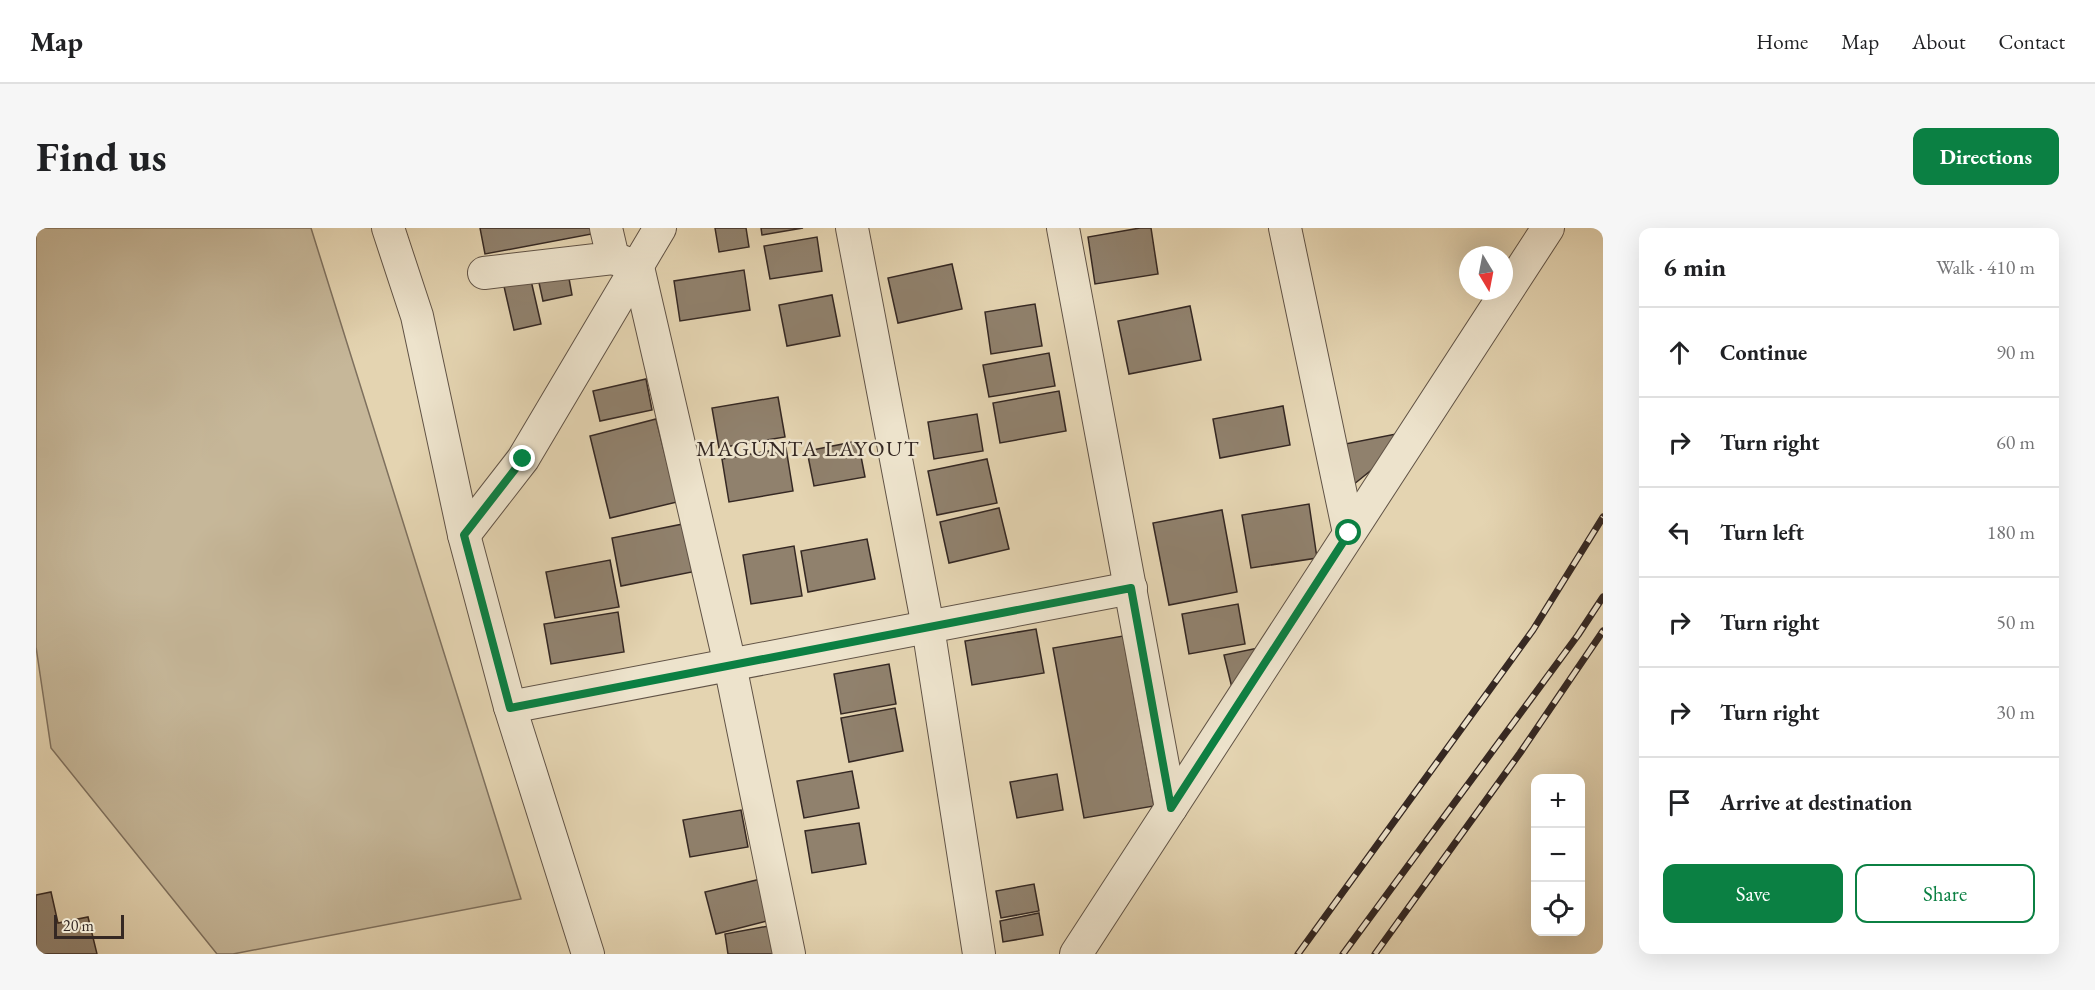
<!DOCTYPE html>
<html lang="en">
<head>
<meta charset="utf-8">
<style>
	body { margin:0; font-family:"EB Garamond",serif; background:#f6f6f6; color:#202124 }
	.controls { position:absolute; right:18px; bottom:18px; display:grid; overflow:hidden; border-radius:12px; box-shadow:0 6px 24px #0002 }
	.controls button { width:54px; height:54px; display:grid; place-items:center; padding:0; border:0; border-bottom:2px solid #e0e0e0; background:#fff; color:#202124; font:30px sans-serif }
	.compass { position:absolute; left:1423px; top:18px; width:54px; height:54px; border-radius:50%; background:#fff; box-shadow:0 6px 24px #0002; rotate:170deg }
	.scale { position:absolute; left:18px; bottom:15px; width:70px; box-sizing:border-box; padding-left:6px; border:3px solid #352823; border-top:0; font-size:16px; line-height:21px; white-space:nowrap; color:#352823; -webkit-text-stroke:4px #ede3cc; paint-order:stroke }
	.stop { position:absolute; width:18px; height:18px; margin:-14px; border:4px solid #0b8043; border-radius:50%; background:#fff }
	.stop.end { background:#0b8043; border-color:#fff; box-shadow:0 2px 6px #0008 }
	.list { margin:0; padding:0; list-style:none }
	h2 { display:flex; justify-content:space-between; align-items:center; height:78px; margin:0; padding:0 24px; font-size:26px }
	h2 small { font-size:20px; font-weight:400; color:#757577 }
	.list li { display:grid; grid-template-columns:39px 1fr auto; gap:18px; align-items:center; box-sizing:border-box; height:90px; padding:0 24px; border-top:2px solid #e0e0e0 }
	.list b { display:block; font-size:22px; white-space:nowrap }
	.list em { font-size:20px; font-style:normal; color:#757577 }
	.actions { display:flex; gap:12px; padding:18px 24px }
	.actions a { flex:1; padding:14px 0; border:2px solid #0b8043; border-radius:12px; text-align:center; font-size:21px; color:#0b8043 }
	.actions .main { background:#0b8043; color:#fff }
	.icon { flex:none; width:33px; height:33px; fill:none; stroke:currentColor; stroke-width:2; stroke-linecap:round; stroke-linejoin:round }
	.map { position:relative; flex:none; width:1567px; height:726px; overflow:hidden; border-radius:12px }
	header { display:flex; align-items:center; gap:36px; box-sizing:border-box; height:84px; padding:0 30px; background:#fff; border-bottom:2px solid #e0e0e0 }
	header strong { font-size:28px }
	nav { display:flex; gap:33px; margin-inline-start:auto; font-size:21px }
	.intro { display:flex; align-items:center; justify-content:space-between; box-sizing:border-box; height:144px; padding:0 36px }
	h1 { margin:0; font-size:42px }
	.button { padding:15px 27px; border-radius:12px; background:#0b8043; color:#fff; font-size:21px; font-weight:700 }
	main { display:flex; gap:36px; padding:0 36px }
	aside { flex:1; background:#fff; border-radius:12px; box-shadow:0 6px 24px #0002 }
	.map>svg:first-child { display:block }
	.green { fill:#c6b799; stroke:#7e705e; stroke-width:1.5 }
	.building { fill:#90816d; stroke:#352823; stroke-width:1.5 }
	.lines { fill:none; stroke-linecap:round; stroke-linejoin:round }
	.minor-casing { stroke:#615346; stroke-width:34 }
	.minor { stroke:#ede3cc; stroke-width:32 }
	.rail-casing { stroke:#352823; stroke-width:7 }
	.rail { stroke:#ede3cc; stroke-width:4.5; stroke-dasharray:14; stroke-linecap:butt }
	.route { stroke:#0b8043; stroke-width:8 }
	.labels { text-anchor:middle; stroke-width:5; stroke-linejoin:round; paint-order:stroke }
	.neighbourhood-label { font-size:22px; letter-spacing:1.5px; fill:#352823; stroke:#ede3cc }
</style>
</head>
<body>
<header>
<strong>Map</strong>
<nav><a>Home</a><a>Map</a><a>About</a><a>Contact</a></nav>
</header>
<div class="intro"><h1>Find us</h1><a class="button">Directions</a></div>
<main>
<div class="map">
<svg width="1567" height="726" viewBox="0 0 1567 726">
	<rect width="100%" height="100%" fill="#e4d4b1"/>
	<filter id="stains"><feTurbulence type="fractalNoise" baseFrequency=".00333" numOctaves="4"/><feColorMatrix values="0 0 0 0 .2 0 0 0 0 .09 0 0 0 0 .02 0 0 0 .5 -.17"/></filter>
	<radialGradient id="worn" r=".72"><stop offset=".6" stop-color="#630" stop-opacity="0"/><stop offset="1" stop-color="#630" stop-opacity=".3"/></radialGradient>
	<!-- green -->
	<path class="green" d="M0,0H275L485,671L197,726H181L15,520L0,419Z"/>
	<!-- building -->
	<g class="building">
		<path d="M444,0H560L561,5L449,26Z"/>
		<path d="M679,0H710L713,19L683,24Z"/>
		<path d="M725,0H767L726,7Z"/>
		<path d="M1104,0H1115L1122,46L1059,56L1052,9Z"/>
		<path d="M781,9L786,43L734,51L728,18Z"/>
		<path d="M916,36L926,81L862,95L852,50Z"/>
		<path d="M708,42L714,82L644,93L638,53Z"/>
		<path d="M532,45L536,67L507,73L502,50Z"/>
		<path d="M494,48L505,96L478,102L467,54Z"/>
		<path d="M796,67L804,108L751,118L743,77Z"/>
		<path d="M999,76L1006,118L955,126L949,84Z"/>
		<path d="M1154,78L1165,132L1093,146L1082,93Z"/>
		<path d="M1013,125L1019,158L953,169L947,137Z"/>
		<path d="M610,151L616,182L564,193L557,163Z"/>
		<path d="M1023,163L1030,203L964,215L957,175Z"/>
		<path d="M742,169L749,209L683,220L676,180Z"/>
		<path d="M1247,178L1254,217L1184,230L1177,191Z"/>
		<path d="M941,186L947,223L898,231L892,194Z"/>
		<path d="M620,191L641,274L574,290L554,208Z"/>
		<path d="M1360,206L1344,235L1317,257L1309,216Z"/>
		<path d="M822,213L829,249L778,258L771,223Z"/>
		<path d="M750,220L757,263L693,274L686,231Z"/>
		<path d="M951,231L961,275L901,287L892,243Z"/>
		<path d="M1273,276L1281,330L1215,340L1206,287Z"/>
		<path d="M963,280L973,321L913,335L904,294Z"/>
		<path d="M1186,282L1201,364L1133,377L1117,295Z"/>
		<path d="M652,295L661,343L585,358L576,310Z"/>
		<path d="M831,311L839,351L772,364L765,323Z"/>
		<path d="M758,318L766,368L715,376L707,327Z"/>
		<path d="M574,332L583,379L519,390L510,344Z"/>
		<path d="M1202,376L1209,416L1153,426L1146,386Z"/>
		<path d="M582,384L588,424L515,436L508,396Z"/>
		<path d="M1000,401L1008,445L936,457L929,413Z"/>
		<path d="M1087,408L1118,578L1048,590L1017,420Z"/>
		<path d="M1222,420L1198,468L1188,427Z"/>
		<path d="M853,436L860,476L805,486L798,446Z"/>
		<path d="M859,480L867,523L813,534L805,490Z"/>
		<path d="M816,543L823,580L768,590L761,553Z"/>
		<path d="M1021,546L1027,582L981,590L974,554Z"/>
		<path d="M705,582L712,619L654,629L647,592Z"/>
		<path d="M823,595L830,636L776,645L769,603Z"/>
		<path d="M725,651L735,692L680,706L669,664Z"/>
		<path d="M998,656L1003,683L965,690L960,663Z"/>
		<path d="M15,664L22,695L52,689L61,726H0V667Z"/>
		<path d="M1003,685L1007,707L967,714L964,693Z"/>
		<path d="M738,697L743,726H692L689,706Z"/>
	</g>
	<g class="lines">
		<defs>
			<g id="minor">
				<path d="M352,0L381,88L428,307L474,479L552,726"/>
				<path d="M816,0L892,399L943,726"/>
				<path d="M1027,0L1135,580"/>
				<path d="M1249,0L1313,305"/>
				<path d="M577,30L602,39L694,437L753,726"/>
				<path d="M448,45L577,30L570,0"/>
				<path d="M428,307L487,231L624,0"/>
				<path d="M474,479L1095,360"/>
				<path d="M1040,726L1512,0"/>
			</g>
		</defs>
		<!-- minor casing -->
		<use href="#minor" class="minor-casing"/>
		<!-- minor -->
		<use href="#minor" class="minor"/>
		<defs>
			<g id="rail">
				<path d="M1262,726L1497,402L1567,289"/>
				<path d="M1307,726L1542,407L1567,369"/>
				<path d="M1339,726L1484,525L1567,403"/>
			</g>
		</defs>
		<!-- rail casing -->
		<use href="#rail" class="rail-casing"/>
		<!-- rail -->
		<use href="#rail" class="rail"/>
	</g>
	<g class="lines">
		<!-- route -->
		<path class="route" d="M487,231L428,307L474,480L1095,360L1135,580L1313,305"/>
	</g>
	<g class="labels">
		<!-- neighbourhood labels -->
		<g class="neighbourhood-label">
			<text x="772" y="228">MAGUNTA LAYOUT</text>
		</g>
	</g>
	<rect width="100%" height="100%" filter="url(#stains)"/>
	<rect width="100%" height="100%" fill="url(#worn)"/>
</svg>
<div class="controls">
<button>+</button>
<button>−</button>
<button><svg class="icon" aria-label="locate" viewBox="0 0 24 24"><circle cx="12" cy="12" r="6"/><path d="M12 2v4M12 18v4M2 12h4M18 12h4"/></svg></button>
</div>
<svg class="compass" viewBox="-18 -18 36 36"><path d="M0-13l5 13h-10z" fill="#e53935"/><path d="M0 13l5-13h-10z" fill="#757577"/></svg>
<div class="scale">20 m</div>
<div class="stop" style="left:1313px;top:305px"></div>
<div class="stop end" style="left:487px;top:231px"></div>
</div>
<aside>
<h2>6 min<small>Walk · 410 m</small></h2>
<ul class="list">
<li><svg class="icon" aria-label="ahead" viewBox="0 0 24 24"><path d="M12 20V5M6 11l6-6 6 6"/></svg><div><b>Continue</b></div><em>90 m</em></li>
<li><svg class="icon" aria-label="right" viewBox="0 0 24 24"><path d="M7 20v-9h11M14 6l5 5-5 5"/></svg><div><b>Turn right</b></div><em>60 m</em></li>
<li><svg class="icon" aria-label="left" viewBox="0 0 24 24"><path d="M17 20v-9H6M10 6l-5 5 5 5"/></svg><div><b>Turn left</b></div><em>180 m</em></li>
<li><svg class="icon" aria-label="right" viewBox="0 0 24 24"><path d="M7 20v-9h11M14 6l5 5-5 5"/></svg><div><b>Turn right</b></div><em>50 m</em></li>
<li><svg class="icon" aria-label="right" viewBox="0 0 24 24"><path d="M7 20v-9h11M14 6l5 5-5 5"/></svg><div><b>Turn right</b></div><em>30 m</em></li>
<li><svg class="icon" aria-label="arrive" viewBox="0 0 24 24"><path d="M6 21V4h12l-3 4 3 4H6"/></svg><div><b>Arrive at destination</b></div></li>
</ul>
<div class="actions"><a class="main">Save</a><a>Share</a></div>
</aside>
</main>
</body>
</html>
